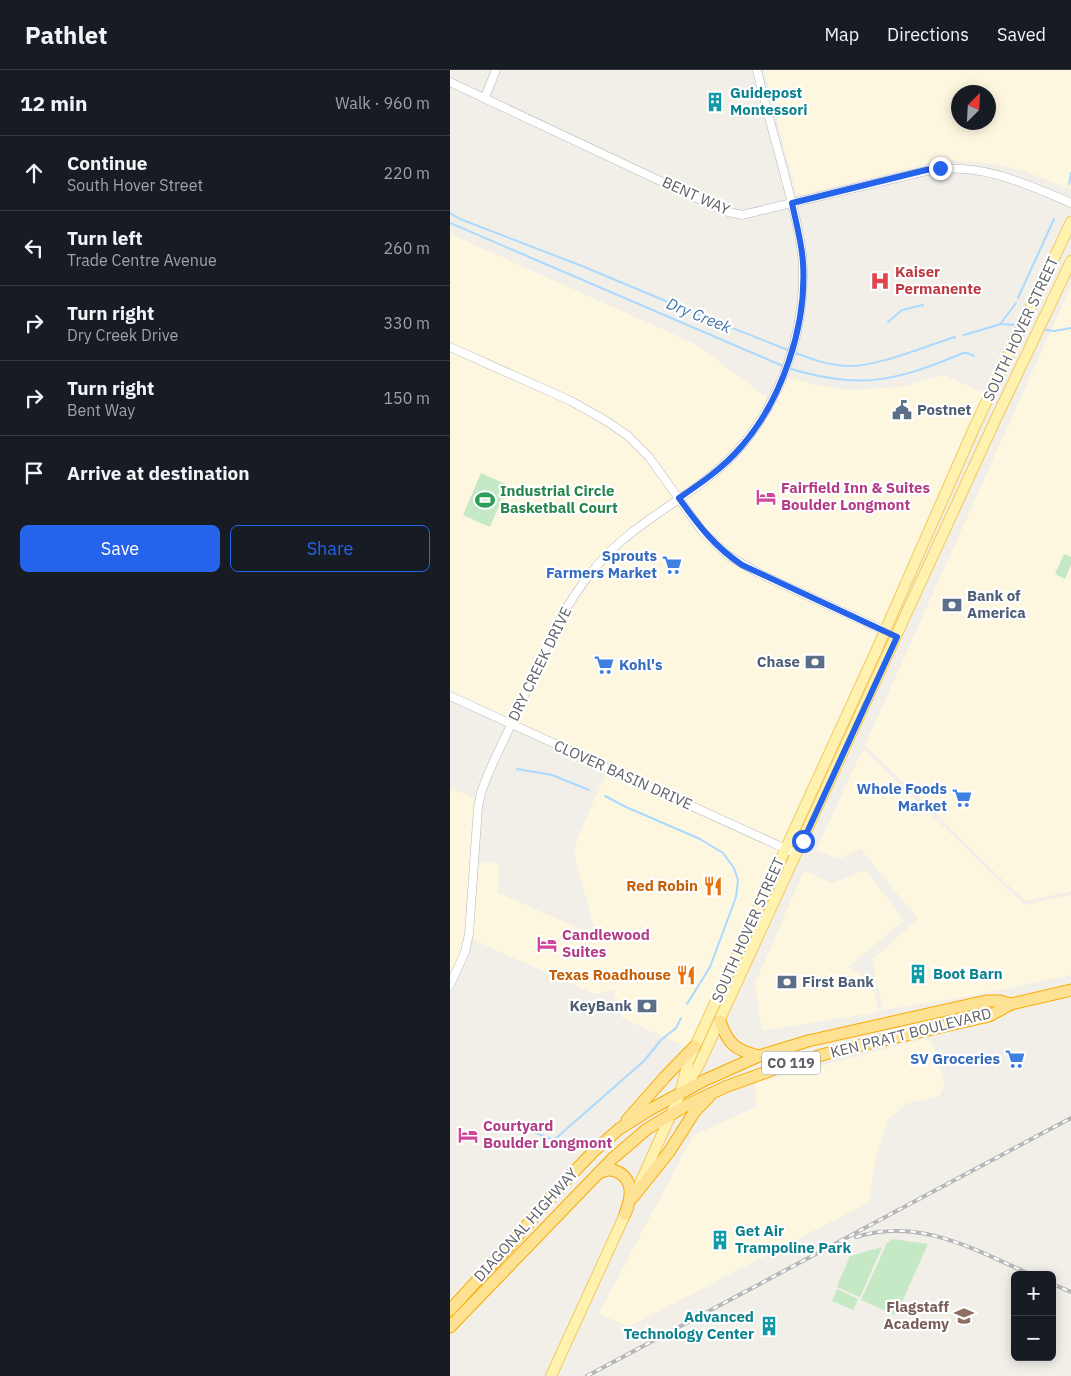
<!DOCTYPE html>
<html lang="en">
<head>
<meta charset="utf-8">
<style>
	body { margin:0; font-family:"IBM Plex Sans",sans-serif; background:#242831; color:#f1f3f6 }
	.controls { position:absolute; right:15px; bottom:15px; display:grid; overflow:hidden; border-radius:8px; box-shadow:0 2px 12px #0003 }
	.controls button { width:45px; height:45px; display:grid; place-items:center; padding:0; border:0; border-bottom:1px solid #363941; background:#171b24; color:#f1f3f6; font:25px sans-serif }
	.compass { position:absolute; left:501px; top:15px; width:45px; height:45px; border-radius:50%; background:#171b24; box-shadow:0 2px 12px #0003; rotate:24deg }
	.stop { position:absolute; width:15px; height:15px; margin:-11px; border:4px solid #2563eb; border-radius:50%; background:#fff }
	.stop.end { background:#2563eb; border-color:#fff; box-shadow:0 1px 5px #0008 }
	.list { margin:0; padding:0; list-style:none }
	h2 { display:flex; justify-content:space-between; align-items:center; height:65px; margin:0; padding:0 20px; font-size:21px }
	h2 small { font-size:16px; font-weight:400; color:#9ea1a6 }
	.list li { display:grid; grid-template-columns:32px 1fr auto; gap:15px; align-items:center; box-sizing:border-box; height:75px; padding:0 20px; border-top:1px solid #363941 }
	.list b { display:block; font-size:19px; white-space:nowrap }
	.list p { margin:0; font-size:16px; white-space:nowrap; color:#9ea1a6 }
	.list em { font-size:16px; font-style:normal; color:#9ea1a6 }
	.actions { display:flex; gap:10px; padding:15px 20px }
	.actions a { flex:1; padding:11px 0; border:1px solid #2563eb; border-radius:8px; text-align:center; font-size:18px; color:#2563eb }
	.actions .main { background:#2563eb; color:#fff }
	.icon { flex:none; width:28px; height:28px; fill:none; stroke:currentColor; stroke-width:2; stroke-linecap:round; stroke-linejoin:round }
	.map { position:relative; flex:none; width:621px; height:1306px; overflow:hidden }
	header { display:flex; align-items:center; gap:30px; box-sizing:border-box; height:70px; padding:0 25px; background:#171b24; border-bottom:1px solid #363941 }
	header strong { font-size:24px }
	nav { display:flex; gap:28px; margin-inline-start:auto; font-size:18px }
	main { display:flex }
	aside { flex:1; background:#171b24 }
	.map>svg:first-child { display:block }
	.commercial { fill:#fef7e0; fill-rule:evenodd }
	.green { fill:#c5e8c5 }
	.lines { fill:none; stroke-linecap:round; stroke-linejoin:round }
	.stream { stroke:#aadaff; stroke-width:2 }
	.minor-casing { stroke:#b5b8bc; stroke-width:9 }
	.major-casing { stroke:#f2c960; stroke-width:12 }
	.highway-casing { stroke:#f9ab00; stroke-width:13 }
	.minor { stroke:#fff; stroke-width:8 }
	.major { stroke:#fff2af; stroke-width:10 }
	.highway { stroke:#fde293; stroke-width:11 }
	.rail-casing { stroke:#b6b7b8; stroke-width:4 }
	.rail { stroke:#fff; stroke-width:2; stroke-dasharray:5.5; stroke-linecap:butt }
	.route { stroke:#2563eb; stroke-width:6 }
	.labels { text-anchor:middle; stroke-width:4.5; stroke-linejoin:round; paint-order:stroke }
	.shield { fill:#fff; stroke:#8f9295; stroke-width:1 }
	.shield-label { font-size:14px; font-weight:bold; fill:#5f6368 }
	.culture-label { font-size:15px; font-weight:bold; fill:#0d838f; stroke:#fff; text-anchor:start }
	.street-label { font-size:15px; fill:#5f6368; stroke:#fff }
	.health-label { font-size:15px; font-weight:bold; fill:#be3a42; stroke:#fff; text-anchor:start }
	.service-label { font-size:15px; font-weight:bold; fill:#4e5e75; stroke:#fff; text-anchor:start }
	.hotel-label { font-size:15px; font-weight:bold; fill:#b23c85; stroke:#fff; text-anchor:start }
	.leisure-label { font-size:15px; font-weight:bold; fill:#27864d; stroke:#fff; text-anchor:start }
	.shop-label { font-size:15px; font-weight:bold; fill:#366cbe; stroke:#fff; text-anchor:end }
	.food-label { font-size:15px; font-weight:bold; fill:#c56008; stroke:#fff; text-anchor:end }
	.education-label { font-size:15px; font-weight:bold; fill:#785e54; stroke:#fff; text-anchor:end }
	.water-label { font-size:16px; font-style:italic; fill:#4174aa; stroke:#fff }
</style>
</head>
<body>
<header>
<strong>Pathlet</strong>
<nav><a>Map</a><a>Directions</a><a>Saved</a></nav>
</header>
<main>
<aside>
<h2>12 min<small>Walk · 960 m</small></h2>
<ul class="list">
<li><svg class="icon" aria-label="ahead" viewBox="0 0 24 24"><path d="M12 20V5M6 11l6-6 6 6"/></svg><div><b>Continue</b><p>South Hover Street</p></div><em>220 m</em></li>
<li><svg class="icon" aria-label="left" viewBox="0 0 24 24"><path d="M17 20v-9H6M10 6l-5 5 5 5"/></svg><div><b>Turn left</b><p>Trade Centre Avenue</p></div><em>260 m</em></li>
<li><svg class="icon" aria-label="right" viewBox="0 0 24 24"><path d="M7 20v-9h11M14 6l5 5-5 5"/></svg><div><b>Turn right</b><p>Dry Creek Drive</p></div><em>330 m</em></li>
<li><svg class="icon" aria-label="right" viewBox="0 0 24 24"><path d="M7 20v-9h11M14 6l5 5-5 5"/></svg><div><b>Turn right</b><p>Bent Way</p></div><em>150 m</em></li>
<li><svg class="icon" aria-label="arrive" viewBox="0 0 24 24"><path d="M6 21V4h12l-3 4 3 4H6"/></svg><div><b>Arrive at destination</b></div></li>
</ul>
<div class="actions"><a class="main">Save</a><a>Share</a></div>
</aside>
<div class="map">
<svg width="621" height="1306" viewBox="0 0 621 1306">
	<rect width="100%" height="100%" fill="#f1efe8"/>
	<!-- commercial -->
	<g class="commercial">
		<path d="M314,0H621V119L572,100L544,94L500,90L482,92L347,126ZM508,22H538V52H508Z"/>
		<path d="M0,164L245,274L321,331L333,306L367,315L397,320L452,317L493,305L540,325L336,778L0,626Z"/>
		<path d="M621,216V821L575,831L415,675Z"/>
		<path d="M413,679L574,835L621,825V905L515,927L433,940L422,890L468,849L411,779L389,789L366,780Z"/>
		<path d="M158,699L335,779L243,980L172,948L163,919L145,924L19,868L0,915V718L29,730L24,792L43,793L48,795L49,800L48,823L147,866L126,793L124,780L127,769Z"/>
		<path d="M415,800L454,850L398,897L422,911L429,942L312,961L305,914L354,801L382,813Z"/>
		<path d="M473,969L482,972L495,1016L489,1026L458,1033L438,1049L426,1087L419,1132L178,1257L149,1243L243,1066L307,1036L305,1012L337,1005Z"/>
	</g>
	<!-- green -->
	<g class="green">
		<path d="M31,403L58,415L40,457L13,445Z"/>
		<path d="M614,484L621,487V495L615,509L605,504Z"/>
		<path d="M442,1169L478,1174L446,1245L411,1230L437,1173Z"/>
		<path d="M432,1177L410,1227L387,1217L400,1186Z"/>
		<path d="M387,1219L408,1229L403,1240L382,1231Z"/>
	</g>
	<g class="lines">
		<!-- stream -->
		<g class="stream">
			<path d="M619,114L621,103"/>
			<path d="M0,143L10,149L132,196L242,242L338,280"/>
			<path d="M0,153L333,296"/>
			<path d="M568,228L604,149"/>
			<path d="M438,252L452,240L473,235"/>
			<path d="M551,253L566,233"/>
			<path d="M592,259L604,261L621,258"/>
			<path d="M514,265L551,254L567,255"/>
			<path d="M343,282C361,289 380,296 400,296C430,296 475,276 505,267"/>
			<path d="M338,298C410,320 444,312 513,283H517L524,286"/>
			<path d="M67,699L102,705L139,720"/>
			<path d="M155,726L176,737L250,769L273,783L284,798L288,810L286,827L260,897L237,934"/>
			<path d="M77,1059L101,1069H105L194,991L211,970L226,958L231,948"/>
		</g>
		<defs>
			<g id="minor">
				<path d="M0,12L274,141L292,145L476,101C527,91 575,113 621,133"/>
				<path d="M35,27L46,0"/>
				<path d="M0,277L121,331L158,352L178,366L199,387L252,461L279,486L310,504L435,561"/>
				<path d="M0,626L347,784"/>
				<path d="M0,915L15,882L19,864L28,737L31,723C40,695 55,669 67,642C89,592 109,540 145,498C175,461 216,440 254,411C318,363 354,282 353,201C353,173 344,142 337,114C327,76 316,38 307,0"/>
			</g>
			<g id="major">
				<path d="M235,1017L248,997L543,355L621,191"/>
				<path d="M188,1118L230,1024L238,992L427,579L525,356L621,152"/>
				<path d="M101,1306L178,1138"/>
			</g>
			<g id="highway">
				<path d="M270,951C278,974 285,980 309,986"/>
				<path d="M177,1050L215,1007L245,976"/>
				<path d="M149,1103C165,1094 182,1107 180,1125C180,1131 177,1138 175,1144"/>
				<path d="M183,1127L219,1082L245,1041L259,1027"/>
				<path d="M0,1240L58,1177L118,1108L143,1082L169,1059L201,1039L255,1010L309,986L358,971L536,931H550L561,934"/>
				<path d="M0,1257L162,1089L197,1059L237,1035L275,1017L336,995L386,981L539,946L561,934L621,920"/>
			</g>
		</defs>
		<!-- minor casing -->
		<use href="#minor" class="minor-casing"/>
		<!-- major casing -->
		<use href="#major" class="major-casing"/>
		<!-- highway casing -->
		<use href="#highway" class="highway-casing"/>
		<!-- minor -->
		<use href="#minor" class="minor"/>
		<!-- major -->
		<use href="#major" class="major"/>
		<!-- highway -->
		<use href="#highway" class="highway"/>
		<defs>
			<g id="rail">
				<path d="M406,1167C470,1147 525,1180 582,1205"/>
				<path d="M602,1214L621,1222"/>
				<path d="M137,1306L621,1048"/>
			</g>
		</defs>
		<!-- rail casing -->
		<use href="#rail" class="rail-casing"/>
		<!-- rail -->
		<use href="#rail" class="rail"/>
	</g>
	<g class="lines">
		<!-- route -->
		<path class="route" d="M353,771L447,567L292,495C265,477 248,455 229,428C251,413 273,398 291,377C332,330 357,256 353,193C352,173 346,153 342,133L476,100L490,98"/>
	</g>
	<!-- icons -->
	<defs>
		<symbol id="building-bare" viewBox="-9 -9 18 18"><path d="M-4-6H4V6H1V3H-1V6H-4ZM-2.5-4.3h1.7v1.8h-1.7ZM.8-4.3h1.7v1.8H.8ZM-2.5-1h1.7V.8h-1.7ZM.8-1h1.7V.8H.8Z" fill="#0f9aa8" stroke="#fff" stroke-width="2.5" paint-order="stroke"/></symbol>
		<symbol id="hospital-bare" viewBox="-9 -9 18 18"><path d="M-5-5h3v3.5h4V-5h3V5h-3V1.5h-4V5h-3Z" fill="#e0444e" stroke="#fff" stroke-width="2.5" paint-order="stroke"/></symbol>
		<symbol id="civic-bare" viewBox="-9 -9 18 18"><path d="M-.6-6.5H3V-4.5H.6V-3L4-1V1h2V6H-6V1h2V-1L-.6-3ZM-1.2 2.5V6h2.4V2.5Z" fill="#5c6f8a" stroke="#fff" stroke-width="2.5" paint-order="stroke"/></symbol>
		<symbol id="hotel-bare" viewBox="-9 -9 18 18"><path d="M-6-4.5h1.5V1H6V5H4.5V3h-9V5H-6ZM-4 0a1.8 1.8 0 1 1 3.6 0ZM.5 0V-2.5h3Q6-2.5 6 0Z" fill="#d1479c" stroke="#fff" stroke-width="2.5" paint-order="stroke"/></symbol>
		<symbol id="stadium-bare" viewBox="-9 -9 18 18"><path d="M0-5a6.5 5 0 1 0 0 10a6.5 5 0 1 0 0-10ZM-3.5-1.8h7v3.6h-7Z" fill="#2e9e5b" stroke="#fff" stroke-width="2.5" paint-order="stroke"/></symbol>
		<symbol id="supermarket-bare" viewBox="-9 -9 18 18"><path d="M-6-5.5h2.5l.6 2H6L4.5 2H-2.5L-4.4-4H-6ZM-1.5 3.2a1.3 1.3 0 1 0 .1 0ZM3 3.2a1.3 1.3 0 1 0 .1 0Z" fill="#3f7fe0" stroke="#fff" stroke-width="2.5" paint-order="stroke"/></symbol>
		<symbol id="bank-bare" viewBox="-9 -9 18 18"><path d="M-6-4H6V4H-6ZM0-2.3a2.3 2.3 0 1 0 0 4.6a2.3 2.3 0 1 0 0-4.6Z" fill="#5c6f8a" stroke="#fff" stroke-width="2.5" paint-order="stroke"/></symbol>
		<symbol id="restaurant-bare" viewBox="-9 -9 18 18"><path d="M-5-6h1v4h1v-4h1v4h1v-4h1v5L-1.5 .5V6h-2V.5L-5-1ZM5-6V6H3V1.5H1.5Q1.5-4 5-6Z" fill="#e8710a" stroke="#fff" stroke-width="2.5" paint-order="stroke"/></symbol>
		<symbol id="school-bare" viewBox="-9 -9 18 18"><path d="M0-5L7-2L0 1L-7-2ZM-4 1L0 2.5L4 1V4Q0 6-4 4Z" fill="#8d6e63" stroke="#fff" stroke-width="2.5" paint-order="stroke"/></symbol>
	</defs>
	<g fill-rule="evenodd">
		<use href="#building-bare" x="251" y="18" width="28" height="28"/>
		<use href="#hospital-bare" x="416" y="197" width="28" height="28"/>
		<use href="#civic-bare" x="438" y="326" width="28" height="28"/>
		<use href="#hotel-bare" x="302" y="413" width="28" height="28"/>
		<use href="#stadium-bare" x="21" y="416" width="28" height="28"/>
		<use href="#supermarket-bare" x="208" y="481" width="28" height="28"/>
		<use href="#bank-bare" x="488" y="521" width="28" height="28"/>
		<use href="#bank-bare" x="351" y="578" width="28" height="28"/>
		<use href="#supermarket-bare" x="140" y="581" width="28" height="28"/>
		<use href="#supermarket-bare" x="498" y="714" width="28" height="28"/>
		<use href="#restaurant-bare" x="249" y="802" width="28" height="28"/>
		<use href="#hotel-bare" x="83" y="860" width="28" height="28"/>
		<use href="#building-bare" x="454" y="890" width="28" height="28"/>
		<use href="#restaurant-bare" x="222" y="891" width="28" height="28"/>
		<use href="#bank-bare" x="323" y="898" width="28" height="28"/>
		<use href="#bank-bare" x="183" y="922" width="28" height="28"/>
		<use href="#supermarket-bare" x="551" y="975" width="28" height="28"/>
		<use href="#hotel-bare" x="4" y="1051" width="28" height="28"/>
		<use href="#building-bare" x="256" y="1156" width="28" height="28"/>
		<use href="#school-bare" x="500" y="1232" width="28" height="28"/>
		<use href="#building-bare" x="305" y="1242" width="28" height="28"/>
	</g>
	<g class="labels">
		<!-- shield labels -->
		<rect class="shield" x="312" y="981.5" width="58" height="23" rx="4"/>
		<g class="shield-label">
			<text x="341" y="998">CO 119</text>
		</g>
		<!-- culture labels -->
		<g class="culture-label">
			<text x="280" y="28">Guidepost<tspan x="280" dy="17">Montessori</tspan></text>
			<text x="483" y="909">Boot Barn</text>
			<text x="285" y="1166">Get Air<tspan x="285" dy="17">Trampoline Park</tspan></text>
			<text x="304" y="1252" text-anchor="end">Advanced<tspan x="304" dy="17">Technology Center</tspan></text>
		</g>
		<!-- street labels -->
		<g class="street-label">
			<text transform="translate(246 126) rotate(24)" y="5">BENT WAY</text>
			<text transform="translate(571 259) rotate(-65)" y="5">SOUTH HOVER STREET</text>
			<text transform="translate(90 594) rotate(-64)" y="5">DRY CREEK DRIVE</text>
			<text transform="translate(173 705) rotate(24)" y="5">CLOVER BASIN DRIVE</text>
			<text transform="translate(298 860) rotate(-66)" y="5">SOUTH HOVER STREET</text>
			<text transform="translate(461 963) rotate(-14)" y="5">KEN PRATT BOULEVARD</text>
			<text transform="translate(76 1155) rotate(-48)" y="5">DIAGONAL HIGHWAY</text>
		</g>
		<!-- health labels -->
		<g class="health-label">
			<text x="445" y="207">Kaiser<tspan x="445" dy="17">Permanente</tspan></text>
		</g>
		<!-- service labels -->
		<g class="service-label">
			<text x="467" y="345">Postnet</text>
			<text x="517" y="531">Bank of<tspan x="517" dy="17">America</tspan></text>
			<text x="350" y="597" text-anchor="end">Chase</text>
			<text x="352" y="917">First Bank</text>
			<text x="182" y="941" text-anchor="end">KeyBank</text>
		</g>
		<!-- hotel labels -->
		<g class="hotel-label">
			<text x="331" y="423">Fairfield Inn &amp; Suites<tspan x="331" dy="17">Boulder Longmont</tspan></text>
			<text x="112" y="870">Candlewood<tspan x="112" dy="17">Suites</tspan></text>
			<text x="33" y="1061">Courtyard<tspan x="33" dy="17">Boulder Longmont</tspan></text>
		</g>
		<!-- leisure labels -->
		<g class="leisure-label">
			<text x="50" y="426">Industrial Circle<tspan x="50" dy="17">Basketball Court</tspan></text>
		</g>
		<!-- shop labels -->
		<g class="shop-label">
			<text x="207" y="491">Sprouts<tspan x="207" dy="17">Farmers Market</tspan></text>
			<text x="169" y="600" text-anchor="start">Kohl's</text>
			<text x="497" y="724">Whole Foods<tspan x="497" dy="17">Market</tspan></text>
			<text x="550" y="994">SV Groceries</text>
		</g>
		<!-- food labels -->
		<g class="food-label">
			<text x="248" y="821">Red Robin</text>
			<text x="221" y="910">Texas Roadhouse</text>
		</g>
		<!-- education labels -->
		<g class="education-label">
			<text x="499" y="1242">Flagstaff<tspan x="499" dy="17">Academy</tspan></text>
		</g>
		<!-- water labels -->
		<g class="water-label">
			<text transform="translate(249 245) rotate(22)" y="6">Dry Creek</text>
		</g>
	</g>
</svg>
<div class="controls">
<button>+</button>
<button>−</button>
</div>
<svg class="compass" viewBox="-18 -18 36 36"><path d="M0-13l5 13h-10z" fill="#e53935"/><path d="M0 13l5-13h-10z" fill="#9ea1a6"/></svg>
<div class="stop" style="left:353px;top:771px"></div>
<div class="stop end" style="left:490px;top:98px"></div>
</div>
</main>
</body>
</html>
